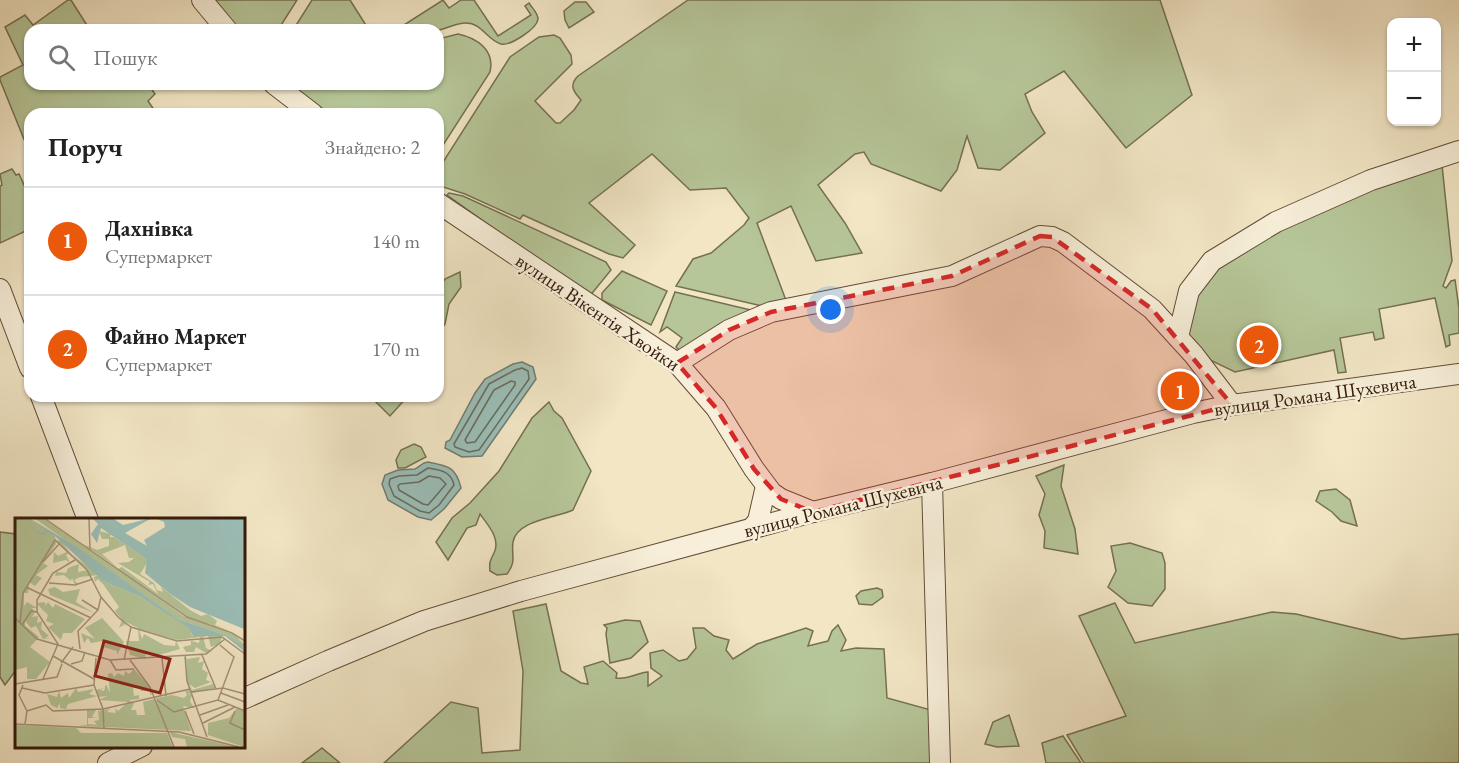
<!DOCTYPE html>
<html lang="uk">
<head>
<meta charset="utf-8">
<style>
	body { margin:0; font-family:"EB Garamond",serif; background:#f2f2f2; color:#222 }
	.controls { position:absolute; right:18px; top:18px; display:grid; overflow:hidden; border-radius:12px; box-shadow:0 2px 4px #0004 }
	.controls button { width:54px; height:54px; display:grid; place-items:center; padding:0; border:0; border-bottom:2px solid #e0e0e0; background:#fff; color:#222; font:30px sans-serif }
	.you { position:absolute; left:831px; top:310px; width:21px; height:21px; margin:-15px; border:4px solid #fff; border-radius:50%; background:#1a73e8; box-shadow:0 0 0 9px #1a73e833 }
	.badge { display:grid; place-items:center; width:39px; height:39px; border-radius:50%; background:#ea580c; color:#fff; font-size:20px; font-weight:700 }
	.pin { position:absolute; translate:-50% -50%; border:3px solid #fff; box-shadow:0 2px 6px #0006 }
	.list { margin:0; padding:0; list-style:none }
	h2 { display:flex; justify-content:space-between; align-items:center; height:78px; margin:0; padding:0 24px; font-size:26px }
	h2 small { font-size:20px; font-weight:400; color:#767676 }
	.list li { display:grid; grid-template-columns:39px 1fr auto; gap:18px; align-items:center; box-sizing:border-box; height:108px; padding:0 24px; border-top:2px solid #e0e0e0 }
	.list b { display:block; font-size:22px; white-space:nowrap }
	.list p { margin:0; font-size:20px; white-space:nowrap; color:#767676 }
	.list em { font-size:20px; font-style:normal; color:#767676 }
	.icon { flex:none; width:33px; height:33px; fill:none; stroke:currentColor; stroke-width:2; stroke-linecap:round; stroke-linejoin:round }
	.map { position:relative; flex:none; width:1459px; height:763px; overflow:hidden }
	.search { position:absolute; background:#fff; box-shadow:0 2px 4px #0004; left:24px; top:24px; width:420px; height:66px; display:flex; align-items:center; gap:15px; box-sizing:border-box; padding:0 21px; border-radius:18px; color:#767676; font-size:22px }
	.panel { position:absolute; background:#fff; box-shadow:0 2px 4px #0004; left:24px; top:108px; width:420px; height:294px; border-radius:18px }
	.map>svg:first-child { display:block }
	.green { fill:#b6c698; stroke:#757051; stroke-width:1.5 }
	.water { fill:#9bbfb8; stroke:#727d72; stroke-width:1.5 }
	.lines { fill:none; stroke-linecap:round; stroke-linejoin:round }
	.shore { stroke:#686c61; stroke-width:1.5 }
	.minor-casing { stroke:#644c39; stroke-width:22 }
	.minor { stroke:#f7efd9; stroke-width:20 }
	.marked { fill:#d62828; fill-opacity:0.2; stroke:#d62828; stroke-width:4.5; stroke-dasharray:12 8; stroke-linejoin:round }
	.labels { text-anchor:middle; stroke-width:5; stroke-linejoin:round; paint-order:stroke }
	.street-label { font-size:20px; fill:#34190a; stroke:#f7efd9 }
	.inset-road { fill:none; stroke:#a6947a; stroke-width:1.5 }
	.view { fill:#8f2418; fill-opacity:0.15; stroke:#8f2418; stroke-width:3 }
	.inset-edge { fill:none; stroke:#34190a; stroke-width:3 }
</style>
</head>
<body>
<div class="map">
<svg width="1459" height="763" viewBox="0 0 1459 763">
	<rect width="100%" height="100%" fill="#f2e6c5"/>
	<filter id="stains"><feTurbulence type="fractalNoise" baseFrequency=".00333" numOctaves="4"/><feColorMatrix values="0 0 0 0 .2 0 0 0 0 .09 0 0 0 0 .02 0 0 0 .5 -.17"/></filter>
	<radialGradient id="worn" r=".72"><stop offset=".6" stop-color="#630" stop-opacity="0"/><stop offset="1" stop-color="#630" stop-opacity=".3"/></radialGradient>
	<!-- green -->
	<g class="green">
		<path d="M68,0H71L90,30H30V84H148L155,94L148,101L157,114H30V154L0,80V77L23,65L5,27L25,15L33,25Z"/>
		<path d="M210,0H297L278,30H236Z"/>
		<path d="M312,0H350L369,30H293Z"/>
		<path d="M443,0L449,8L461,0H474L498,36L531,15L525,6L529,3C532,8 538,13 538,19C537,29 510,46 501,44C487,40 482,23 466,23C456,23 448,28 439,30C426,32 410,30 396,30Z"/>
		<path d="M688,0H1160L1192,95L1126,148L1064,71L1025,94L1032,112L1045,133L1000,170L978,168L967,136L957,170L941,191L871,164L864,152L855,154L818,185L845,223L862,253L816,261L791,206L757,223L787,303L762,306L676,286L693,259L711,253L744,225L749,218L726,188L690,190L652,154L589,203L635,245L623,258L609,254L523,215L520,219L465,194L443,187L440,173L443,162L510,57L539,37L554,35L560,38L571,55L572,64L535,101L556,123H560L574,110L581,100C573,91 569,85 578,76Z"/>
		<path d="M575,2H586L594,12L569,28L565,20L564,11Z"/>
		<path d="M458,34C477,38 495,50 490,72L438,153V114H330L289,84H438V39Z"/>
		<path d="M1442,165L1452,261L1443,286L1446,288L1451,281L1455,280L1459,308V333L1449,335L1450,345L1446,347L1435,298L1379,309L1384,338L1375,340L1373,332L1340,338L1346,372L1338,373L1334,350L1235,372L1208,359L1185,332L1189,304L1215,263L1353,194Z"/>
		<path d="M12,169L16,175L19,174L30,198V229L0,243V186L2,185L0,174Z"/>
		<path d="M449,193L463,196L606,262L611,270L589,297L447,195Z"/>
		<path d="M622,271L667,291L651,325L602,300V293Z"/>
		<path d="M460,272L461,287L449,304L445,324L438,334V289L445,279Z"/>
		<path d="M675,292L755,311L680,351L676,347L682,338L667,327L660,332Z"/>
		<path d="M370,396H408L390,416Z"/>
		<path d="M549,402L554,411L562,418L591,471L573,510C556,518 517,520 513,542C511,556 517,561 507,574L497,575L490,571C489,563 490,561 494,553C501,539 488,525 480,514L476,525L467,528L448,560L436,542L452,518L470,503L499,471L532,418Z"/>
		<path d="M414,444L421,447L426,457L405,468H398L396,460L401,450Z"/>
		<path d="M1064,465L1061,486L1075,529L1078,554L1044,548L1045,531L1039,515L1045,494L1036,476Z"/>
		<path d="M1336,489L1350,500L1357,526L1341,521L1332,512L1316,501L1320,491Z"/>
		<path d="M0,532L16,534V670L5,685L0,677Z"/>
		<path d="M1130,543L1162,553L1165,563V589L1152,606L1128,603L1108,587L1116,571L1111,546Z"/>
		<path d="M877,588L882,590L883,597L872,605L859,604L856,596L861,591Z"/>
		<path d="M1115,603L1135,643L1272,612L1296,614L1402,639L1459,634V763H1084L1067,735L1126,716L1079,616Z"/>
		<path d="M546,604L561,671L581,683L588,684L584,667L603,661L617,673L616,678C628,680 636,673 648,672V686L662,676L651,668L650,653L663,650L679,661L687,659L696,648L693,628H704L714,636L729,640L726,650L733,659L757,644L806,628L813,631L808,646L828,641L832,631L838,625L846,640L841,651L856,648L884,649L887,698L931,710L932,763H384L451,702L478,708L482,753L520,750L523,671L513,611Z"/>
		<path d="M625,620L640,621L648,642L631,658L610,663L606,634L607,628L604,625Z"/>
		<path d="M1009,715L1019,746L997,747L985,744L993,722Z"/>
		<path d="M1063,736L1081,763H1046L1042,743Z"/>
		<path d="M322,748L340,763H302Z"/>
	</g>
	<!-- water -->
	<g class="water">
		<path d="M522,362L533,367L536,379L482,456L462,457L445,448L446,442L450,440L475,393L485,379L513,364Z"/>
		<path d="M428,462C449,466 456,467 461,488L444,509L431,520L418,517L388,500L382,484L385,475L398,470L415,469L424,463Z"/>
	</g>
	<g class="lines">
		<!-- shore -->
		<g class="shore">
			<path d="M522,368L528,371L529,379L479,450L469,452L455,447L454,444L489,384L515,370Z"/>
			<path d="M511,381L515,382V385L475,442L467,443L465,440L494,390Z"/>
			<path d="M428,468C440,470 451,471 454,485L439,505L429,513L420,511L394,496L389,484L390,479L399,476L417,475Z"/>
			<path d="M429,476L440,478L446,484L428,505L423,504L399,490L398,486L400,484L419,482Z"/>
		</g>
		<defs>
			<g id="minor">
				<path d="M202,0L227,30"/>
				<path d="M274,84L313,114"/>
				<path d="M438,203L677,363L716,408L754,469L772,493L781,499L813,512"/>
				<path d="M0,289L30,368"/>
				<path d="M1178,337L1189,291L1212,261L1276,222L1371,180L1459,151"/>
				<path d="M677,363L729,330L771,312L952,276L1040,236L1052,237L1063,242L1152,309L1194,355L1232,405"/>
				<path d="M41,396L88,520"/>
				<path d="M932,483L940,763"/>
				<path d="M752,528L758,521L766,486"/>
				<path d="M243,699L328,661L424,621L521,591L813,512L932,483L1193,413L1232,405L1459,374"/>
				<path d="M108,763L142,746"/>
			</g>
		</defs>
		<!-- minor casing -->
		<use href="#minor" class="minor-casing"/>
		<!-- minor -->
		<use href="#minor" class="minor"/>
	</g>
	<!-- marked area -->
	<path class="marked" d="M1040,236L1052,237L1152,309L1232,405L813,512L781,499L754,469L716,408L677,363L729,330L771,312L952,276Z"/>
	<g class="labels">
		<!-- street labels -->
		<g class="street-label">
			<text transform="translate(598 312) rotate(34)" y="7">вулиця Вікентія Хвойки</text>
			<text transform="translate(1315 395) rotate(-8)" y="7">вулиця Романа Шухевича</text>
			<text transform="translate(843 506) rotate(-14)" y="7">вулиця Романа Шухевича</text>
		</g>
	</g>
	<!-- overview -->
	<g transform="translate(15 518)">
		<rect width="230" height="230" fill="#f2e6c5"/>
		<path d="M0,0H14L40,18L41,26L28,45L33,48L21,57L27,60L20,68L14,64L13,75H9V88L12,84L22,90H17L20,94L17,99L23,98L22,105L27,103L26,111L34,118L30,120H36L28,121L21,108L16,110L10,103V108L24,119L15,129L35,144L21,161H12V149L0,152ZM19,0H28L103,51L107,49L143,76L138,66L133,67L135,64L103,45L114,44L119,40H114L110,27L87,36L102,49L68,26L82,32L94,28V21H87L84,13L96,16L95,19H99L134,42L125,56L139,65L142,72L148,74L146,69L175,92L186,98L193,96L202,103L200,107L215,113L173,99L107,54L168,98L220,117L229,126V130L213,118L163,101ZM41,22L46,23L57,37L85,57L88,63L124,78L175,110L177,118L192,115L197,117L207,118L212,119L207,118L205,126L196,129L193,118L188,119L191,130L197,133L191,135L181,129L179,134H171L168,129L176,127V123L184,125L185,119L162,122L124,111L127,121L129,116L149,127L160,128L161,123L165,131L140,138L131,135L130,141L115,137L111,123H124L123,110L109,103L111,106L110,109V106L104,110L107,102L100,93L104,89L88,66L83,61L80,64L79,59L84,57L65,59L59,62L63,66L60,67L57,60L56,63L49,57L40,58L41,54L51,55L53,50L64,46L63,54L73,52L54,35L51,37L55,45L51,42L38,45L39,34L43,38L52,34ZM40,69L48,74L65,71L61,84L79,95L35,77L33,71ZM30,84V88L33,84L38,90L40,86L70,101L57,115H48L46,122L33,109L39,106L31,103L33,97L24,88L22,85ZM87,100L109,124L102,137V133L88,129L87,123L76,125L73,120L69,125L66,115L80,121L70,110ZM171,138L172,141L185,139L183,145L189,143L187,151L193,155L191,162L196,164L180,170L174,166L177,172L198,166L201,170L173,176L177,177L175,183L179,190L168,188L176,213L90,209L89,203L88,209L63,208L72,207V192H81L77,199L82,200H73V206L82,207L79,203L84,202L83,193L95,191L92,194L101,195L100,190L103,193L113,184L84,182L92,178L83,179L81,172L89,170L85,172L89,173L91,166L95,175L93,156L97,155L99,159L103,155L109,158L110,153L114,156L119,151L134,168L137,176L135,177V173H125L129,169L118,170L119,178L124,177V181L114,182L119,185L116,192H121L122,197H130L128,184L139,181L143,187L141,180L157,177L169,180L172,177L170,173L176,172L172,164ZM61,170L63,174L79,171L74,176L82,178L53,186L51,191L45,190V185L42,190L36,187L32,176L42,179L44,173L46,180L53,175L54,180ZM222,190L229,193V229L193,217V205L214,200ZM0,207L61,210L66,215H152L158,229H0ZM155,214L221,229H172L170,221L157,219Z" fill="#b6c698"/>
		<path d="M14,0L62,29L163,101L213,118L227,127L229,133L210,118H178L174,110L124,78L88,63L40,18L33,14L28,17L24,16L16,10L25,15L32,13ZM77,0L99,1L108,7L137,0L110,15L132,28L129,22L150,9L149,4L140,0H229V111L175,89L154,75L130,55L132,41L86,10L82,25L76,16L83,6Z" fill="#9bbfb8"/>
		<path class="inset-road" d="M29,0L172,99L217,115L230,123M74,0L75,32M28,44L45,25M34,65L60,67L78,61M11,69L76,100M67,82L83,92M0,100L22,121L95,142L191,136L210,121M5,105L8,75L40,22L72,52L86,79L104,100L116,109L162,123L207,119L230,136M7,107L16,93L22,94M65,131L63,113L83,92L86,79M187,137L201,171M38,138L79,161M170,138L172,163L192,219M81,140L79,167L88,191L89,210M147,140L151,178M95,142L101,152L119,151M109,142L116,109M115,142L135,169L159,229M46,145L58,129M56,146L67,143L70,134M28,161L43,126L22,94V82L38,55L60,42M0,166L42,159L47,146M8,167L4,177L12,193L10,206M7,170L30,175L79,167M177,174L208,170L230,176M206,175L230,184M142,182L159,194L203,182L230,193M203,182L219,139L205,127M12,193L31,187L38,193L88,191L175,171M170,193L179,216M220,193L215,205L230,212M185,197L213,187M188,205L220,189M0,206L164,214L224,229"/>
		<path class="view" d="M89,123L155,141L145,175L80,158Z"/>
		<rect width="230" height="230" class="inset-edge"/>
	</g>
	<rect width="100%" height="100%" filter="url(#stains)"/>
	<rect width="100%" height="100%" fill="url(#worn)"/>
</svg>
<div class="controls">
<button>+</button>
<button>−</button>
</div>
<div class="you"></div>
<div class="pin badge" style="left:1180px;top:391px">1</div>
<div class="pin badge" style="left:1259px;top:345px">2</div>
<div class="search"><svg class="icon" aria-label="search" viewBox="0 0 24 24"><circle cx="10" cy="10" r="6"/><path d="M15 15l6 6"/></svg>Пошук</div>
<section class="panel">
<h2>Поруч<small>Знайдено: 2</small></h2>
<ul class="list">
<li><span class="badge">1</span><div><b>Дахнівка</b><p>Супермаркет</p></div><em>140 m</em></li>
<li><span class="badge">2</span><div><b>Файно Маркет</b><p>Супермаркет</p></div><em>170 m</em></li>
</ul>
</section>
</div>
</body>
</html>
